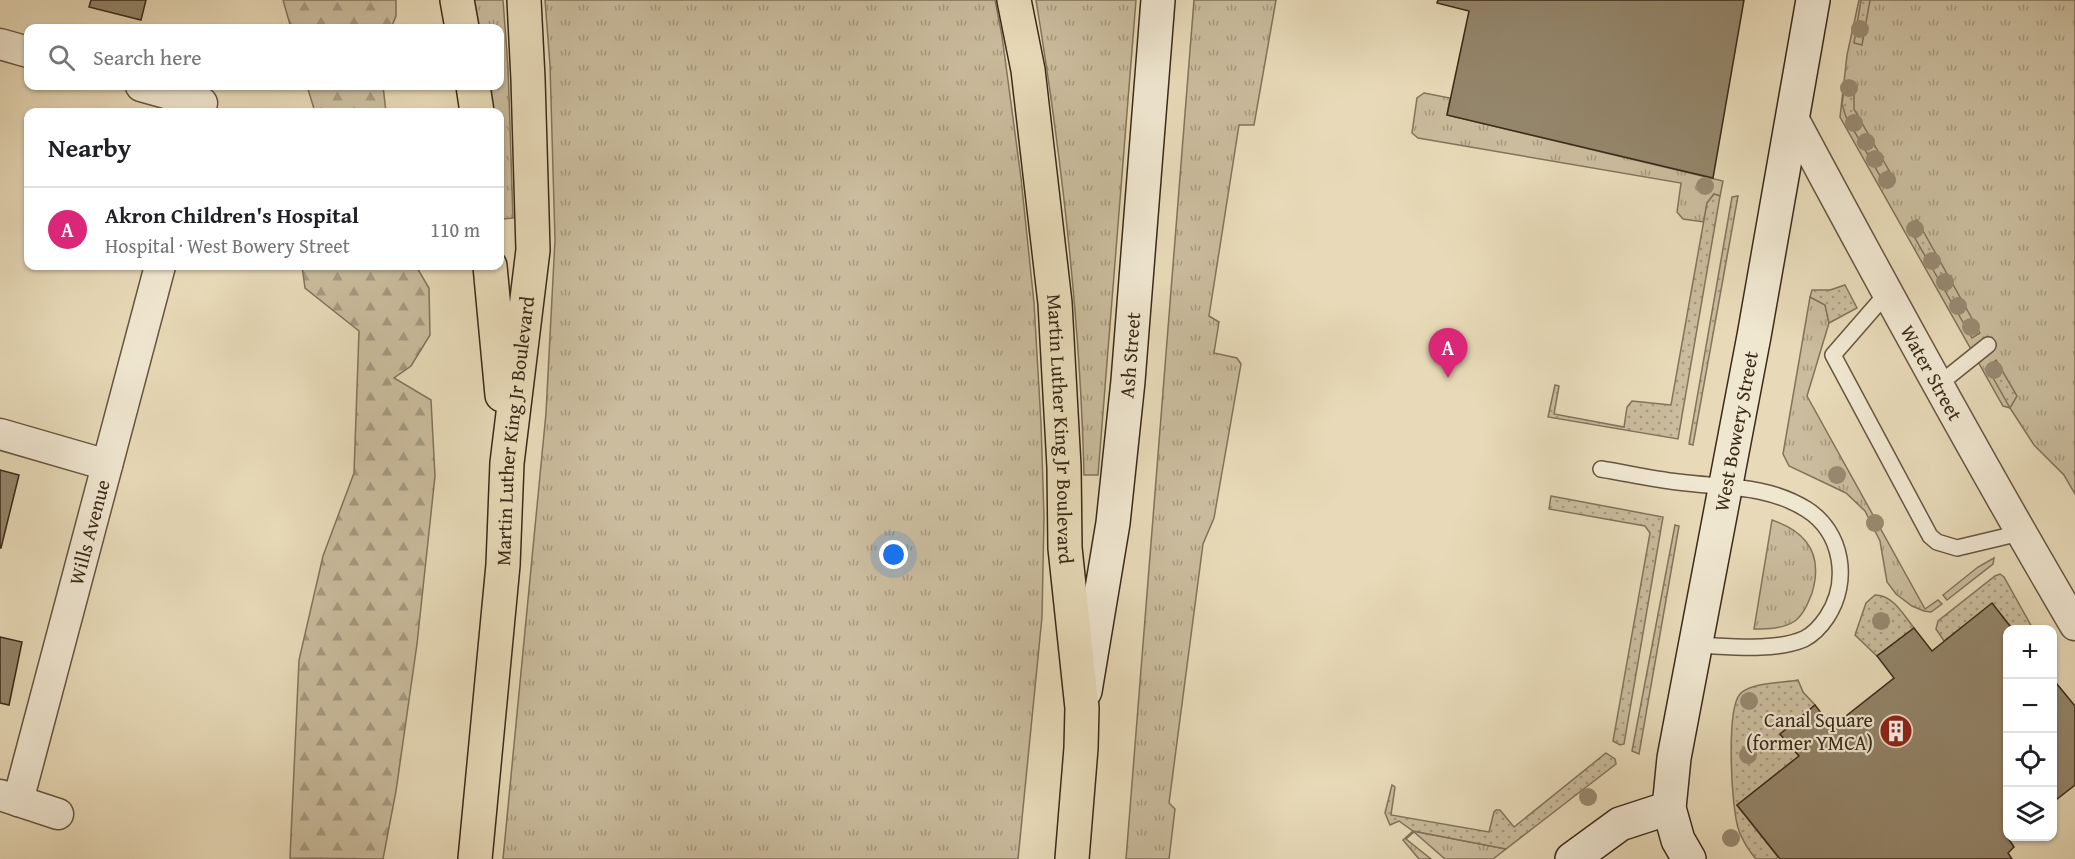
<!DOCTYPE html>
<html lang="en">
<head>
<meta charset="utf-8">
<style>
	body { margin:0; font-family:"Gentium Book Plus",serif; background:#f2f2f2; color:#202124 }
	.controls { position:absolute; right:18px; bottom:18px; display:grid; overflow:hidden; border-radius:12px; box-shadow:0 2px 4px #0004 }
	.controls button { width:54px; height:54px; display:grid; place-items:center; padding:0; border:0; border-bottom:2px solid #e0e0e0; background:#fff; color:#202124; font:30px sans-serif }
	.you { position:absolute; left:894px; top:555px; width:21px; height:21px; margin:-15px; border:4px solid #fff; border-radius:50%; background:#1a73e8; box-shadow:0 0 0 9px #1a73e833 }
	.badge { display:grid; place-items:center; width:39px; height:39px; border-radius:50%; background:#db2777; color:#fff; font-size:20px; font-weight:700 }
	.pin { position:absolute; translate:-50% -50px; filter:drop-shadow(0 2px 3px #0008) }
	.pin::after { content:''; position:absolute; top:32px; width:21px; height:18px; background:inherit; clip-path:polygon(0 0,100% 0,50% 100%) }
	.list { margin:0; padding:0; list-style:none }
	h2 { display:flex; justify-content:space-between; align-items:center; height:78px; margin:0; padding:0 24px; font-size:26px }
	h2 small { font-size:20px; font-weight:400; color:#757577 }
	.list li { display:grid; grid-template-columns:39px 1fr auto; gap:18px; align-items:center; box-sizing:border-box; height:84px; padding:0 24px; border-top:2px solid #e0e0e0 }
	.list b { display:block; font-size:22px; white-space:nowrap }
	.list p { margin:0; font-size:20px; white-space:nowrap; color:#757577 }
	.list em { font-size:20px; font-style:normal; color:#757577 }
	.icon { flex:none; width:33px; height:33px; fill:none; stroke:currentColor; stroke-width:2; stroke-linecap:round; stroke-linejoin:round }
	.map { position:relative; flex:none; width:2075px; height:859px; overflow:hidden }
	.search { position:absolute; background:#fff; box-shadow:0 2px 4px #0004; left:24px; top:24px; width:480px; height:66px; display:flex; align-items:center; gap:15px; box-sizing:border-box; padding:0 21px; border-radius:12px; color:#757577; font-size:22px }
	.panel { position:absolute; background:#fff; box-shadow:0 2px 4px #0004; left:24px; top:108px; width:480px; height:162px; border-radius:12px }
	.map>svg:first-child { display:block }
	.grass { fill:url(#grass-tufts); stroke:#82735a; stroke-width:1.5 }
	.forest { fill:url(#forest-firs); stroke:#82735a; stroke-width:1.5 }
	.garden { fill:url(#garden-dots); stroke:#82735a; stroke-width:1.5 }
	.building { fill:#94866b; stroke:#3a2a18; stroke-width:1.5 }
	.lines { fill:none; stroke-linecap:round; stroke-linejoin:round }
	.lane-casing { stroke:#665640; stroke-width:18 }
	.street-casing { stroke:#665640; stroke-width:33 }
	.secondary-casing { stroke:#3a2a18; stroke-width:36 }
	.primary-casing { stroke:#3a2a18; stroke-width:36 }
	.lane { stroke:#f0e7d1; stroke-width:15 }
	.street { stroke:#f0e7d1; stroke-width:30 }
	.secondary { stroke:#f0e7d1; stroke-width:33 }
	.primary { stroke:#e8dab8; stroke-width:33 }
	.tree { fill:#98896f }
	.labels { text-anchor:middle; stroke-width:4.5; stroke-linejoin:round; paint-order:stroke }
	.street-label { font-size:20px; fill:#3a2a18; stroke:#f0e7d1 }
	.poi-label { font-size:20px; fill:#3a2a18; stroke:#f0e7d1; text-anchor:end }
</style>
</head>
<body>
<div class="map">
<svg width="2075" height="859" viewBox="0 0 2075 859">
	<defs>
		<pattern id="grass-tufts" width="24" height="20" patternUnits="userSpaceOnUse" patternTransform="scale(1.5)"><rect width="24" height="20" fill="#cabc9d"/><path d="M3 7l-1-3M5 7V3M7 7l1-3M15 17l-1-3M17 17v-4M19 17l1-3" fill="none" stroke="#a5997f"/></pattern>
		<pattern id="forest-firs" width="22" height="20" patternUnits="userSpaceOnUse" patternTransform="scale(1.5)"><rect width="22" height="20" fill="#cabc9d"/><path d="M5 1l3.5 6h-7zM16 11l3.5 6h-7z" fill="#a5997f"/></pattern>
		<pattern id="garden-dots" width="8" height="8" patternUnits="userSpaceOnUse" patternTransform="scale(1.5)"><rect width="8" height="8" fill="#cabc9d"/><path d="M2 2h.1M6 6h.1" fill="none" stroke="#a5997f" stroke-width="1.8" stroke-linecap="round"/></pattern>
	</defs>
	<rect width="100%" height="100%" fill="#e8dab8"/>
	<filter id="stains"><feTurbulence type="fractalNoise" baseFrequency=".00333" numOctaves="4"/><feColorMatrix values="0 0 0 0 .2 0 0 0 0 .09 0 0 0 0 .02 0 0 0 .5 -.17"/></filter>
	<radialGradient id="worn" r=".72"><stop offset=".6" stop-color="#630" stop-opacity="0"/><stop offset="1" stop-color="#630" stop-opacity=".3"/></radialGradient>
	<!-- grass -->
	<g class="grass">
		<path d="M473,0H503L508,67L513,218L503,219L500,176V112H493L489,86H500V28H479Z"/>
		<path d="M545,0H995L1002,36L1021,178L1034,303L1041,423L1044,517L1042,617L1018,859H503L546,413L555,240L550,65Z"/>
		<path d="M1036,0H1136L1098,475H1084C1080,314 1062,159 1036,0Z"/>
		<path d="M1194,0H1276L1254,125H1239L1209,316L1219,322L1214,353L1237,358L1241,364L1214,518L1203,544L1169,803L1175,809L1169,859H1126Z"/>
		<path d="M1859,0H2075V494L2064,475L2034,445L2010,408L2003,406L1840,117L1847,55Z"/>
		<path d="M1424,93L1450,98L1447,115L1723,181L1720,196L1714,194L1707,203L1704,222L1683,219L1677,212L1681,183L1418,138L1412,133L1417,98Z"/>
		<path d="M1810,297L1825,304L1829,323L1807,396L1925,609L1938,600L1942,604L1931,612L1924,611L1912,606L1896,594L1887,582L1880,541L1865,511L1846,493L1789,466L1783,454Z"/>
		<path d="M1772,520C1808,532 1823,556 1812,593C1808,603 1804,614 1795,621C1783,629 1767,629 1754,629Z"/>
		<path d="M1994,558L1993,564L1947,600L1943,595L1978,567Z"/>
		<path d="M1413,831L1506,849L1493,859H1445L1414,832L1406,839L1431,859H1419L1403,840Z"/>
	</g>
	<!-- forest -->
	<g class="forest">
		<path d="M283,0H396V16L391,28H291Z"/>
		<path d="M307,86H383L386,112H315Z"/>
		<path d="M302,266H416L429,288L430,335L411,366L394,378L431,400L435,476L417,644L396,791L383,859L290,858L299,660L323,556L354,473L359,331L305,288Z"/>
	</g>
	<!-- garden -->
	<g class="garden">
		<path d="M1861,0H1870L1862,45L1854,43Z"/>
		<path d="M1845,82H1854V109L1895,181L1887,188L1846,117L1842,104Z"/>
		<path d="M1714,194L1720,196L1678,439L1548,417L1555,385L1559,386L1554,414L1624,427L1627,407L1632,401L1671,405L1707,203Z"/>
		<path d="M1738,196L1693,445L1689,444L1732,197Z"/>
		<path d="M1917,220L1980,333L1972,338L1908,226Z"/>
		<path d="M1845,285L1857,308L1829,323L1825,305L1810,297L1812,290H1830Z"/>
		<path d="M1996,360L2017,396L2010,408L1987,367Z"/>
		<path d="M1551,496L1663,517L1624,744L1620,745L1613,741L1650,533L1645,526L1549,509Z"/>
		<path d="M1675,525L1679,526L1639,754L1632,751Z"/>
		<path d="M2000,574L2004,577L2033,629H2013L1992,604L1944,641L1936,629L1938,621L1995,576Z"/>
		<path d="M1875,595C1893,595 1903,614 1914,628L1877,656L1855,635L1866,603Z"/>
		<path d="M1798,680L1803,692L1815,705L1780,734L1799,756L1737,805L1778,857L1776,859H1756C1749,851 1743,841 1739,831C1731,810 1726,710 1740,694C1751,682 1783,683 1798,680Z"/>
		<path d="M1606,753L1615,759L1616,764L1506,849L1413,831L1399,821L1390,825L1385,813L1392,785L1395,787L1391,815L1489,832L1494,812L1496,810H1500L1514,827Z"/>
	</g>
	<!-- building -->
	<g class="building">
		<path d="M91,0H146L141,20L89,7Z"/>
		<path d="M1438,0H1744L1713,178L1447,115L1469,11L1437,3Z"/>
		<path d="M0,470L19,475L1,548H0Z"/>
		<path d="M1992,603L2013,630H2008V836H2011L2008,838L2014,847L2008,853L2012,859H1780L1737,805L1799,756L1780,734L1815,705L1832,727L1894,678L1877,656L1914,628L1932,651Z"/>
		<path d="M0,637L22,642L9,705L0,703Z"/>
		<path d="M2052,678L2075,706V785L2052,803Z"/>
	</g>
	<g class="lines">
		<defs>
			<g id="lane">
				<path d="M1887,293L1833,355L1930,536L1937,542L1957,548L2020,533"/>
				<path d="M1938,385L1988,345"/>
				<path d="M1601,469C1626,473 1652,479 1678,482C1723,488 1765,484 1806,509C1843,532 1850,582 1827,617C1821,626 1814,634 1804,639C1774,652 1727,646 1695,645"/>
			</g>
			<g id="street">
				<path d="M0,44L28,52"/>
				<path d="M141,86L202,103"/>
				<path id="s1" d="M1793,118C1884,288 1977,459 2075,625"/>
				<path d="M0,434L107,465"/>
				<path d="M0,795L58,814"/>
				<path id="s2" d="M18,801L160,266"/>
			</g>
			<g id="secondary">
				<path id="s3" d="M1085,691L1113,523L1128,381L1158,0"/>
				<path d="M1572,859L1620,824L1669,808"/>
				<path id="s4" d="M1689,859L1678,840L1669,808L1674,758L1754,336L1813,0"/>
			</g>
			<g id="primary">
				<path d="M457,0L462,28"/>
				<path id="s5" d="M1014,0L1028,70L1055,303L1064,467L1065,548L1082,708L1081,748L1072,859"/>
				<path d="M473,86L477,112"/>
				<path d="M490,266L502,395"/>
				<path id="s6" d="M475,859L503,565L507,463L533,250L528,79L524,0"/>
			</g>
		</defs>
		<!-- lane casing -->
		<use href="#lane" class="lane-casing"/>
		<!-- street casing -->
		<use href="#street" class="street-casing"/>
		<!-- secondary casing -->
		<use href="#secondary" class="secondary-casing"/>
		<!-- primary casing -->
		<use href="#primary" class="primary-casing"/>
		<!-- lane -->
		<use href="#lane" class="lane"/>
		<!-- street -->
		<use href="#street" class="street"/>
		<!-- secondary -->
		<use href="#secondary" class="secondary"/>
		<!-- primary -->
		<use href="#primary" class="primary"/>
	</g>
	<!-- trees -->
	<g class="tree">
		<circle cx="1860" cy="29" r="9"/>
		<circle cx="1849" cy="88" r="9"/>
		<circle cx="1854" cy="123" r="9"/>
		<circle cx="1866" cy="142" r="9"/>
		<circle cx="1875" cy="159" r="9"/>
		<circle cx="1887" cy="180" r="9"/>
		<circle cx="1705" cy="186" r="9"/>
		<circle cx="1915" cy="229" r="9"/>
		<circle cx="1932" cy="261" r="9"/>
		<circle cx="1945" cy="282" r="9"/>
		<circle cx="1958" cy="306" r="9"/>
		<circle cx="1971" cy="327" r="9"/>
		<circle cx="1994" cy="370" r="9"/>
		<circle cx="1837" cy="475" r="9"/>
		<circle cx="1875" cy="523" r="9"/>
		<circle cx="1881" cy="621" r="9"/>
		<circle cx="1749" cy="701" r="9"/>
		<circle cx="1748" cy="755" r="9"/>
		<circle cx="1588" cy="797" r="9"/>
		<circle cx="1731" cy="838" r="9"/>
	</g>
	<!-- icons -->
	<defs>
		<symbol id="building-disc" viewBox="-11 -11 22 22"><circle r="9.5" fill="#8f2418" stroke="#f0e7d1"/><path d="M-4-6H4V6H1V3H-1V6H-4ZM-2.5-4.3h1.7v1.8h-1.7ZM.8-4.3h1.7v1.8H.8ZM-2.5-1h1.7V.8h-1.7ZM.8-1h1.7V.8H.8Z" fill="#fff"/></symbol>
	</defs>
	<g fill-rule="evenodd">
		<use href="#building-disc" x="1877" y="712" width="38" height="38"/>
	</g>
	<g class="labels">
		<!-- street labels -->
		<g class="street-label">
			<text dy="7" stroke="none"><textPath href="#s3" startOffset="339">Ash Street</textPath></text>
			<text dy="7" stroke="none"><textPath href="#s1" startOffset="290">Water Street</textPath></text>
			<text dy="7" stroke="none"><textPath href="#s5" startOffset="432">Martin Luther King Jr Boulevard</textPath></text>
			<text dy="7" stroke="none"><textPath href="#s6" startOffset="430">Martin Luther King Jr Boulevard</textPath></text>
			<text dy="7" stroke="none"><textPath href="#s4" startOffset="438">West Bowery Street</textPath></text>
			<text dy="7" stroke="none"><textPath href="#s2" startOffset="278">Wills Avenue</textPath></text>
		</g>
		<!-- poi labels -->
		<g class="poi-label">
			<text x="1873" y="727">Canal Square<tspan x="1873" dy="23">(former YMCA)</tspan></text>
		</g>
	</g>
	<rect width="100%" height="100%" filter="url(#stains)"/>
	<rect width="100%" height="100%" fill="url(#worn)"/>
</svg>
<div class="controls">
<button>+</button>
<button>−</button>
<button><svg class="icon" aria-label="locate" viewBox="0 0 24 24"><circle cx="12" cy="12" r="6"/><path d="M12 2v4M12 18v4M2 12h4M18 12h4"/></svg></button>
<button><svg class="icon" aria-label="layers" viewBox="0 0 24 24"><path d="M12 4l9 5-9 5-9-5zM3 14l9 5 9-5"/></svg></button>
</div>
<div class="you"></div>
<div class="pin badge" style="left:1448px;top:378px">A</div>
<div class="search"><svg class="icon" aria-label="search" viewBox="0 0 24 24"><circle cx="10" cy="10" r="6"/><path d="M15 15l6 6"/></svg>Search here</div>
<section class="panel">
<h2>Nearby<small></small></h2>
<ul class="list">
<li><span class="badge">A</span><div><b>Akron Children's Hospital</b><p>Hospital · West Bowery Street</p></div><em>110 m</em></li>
</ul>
</section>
</div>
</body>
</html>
